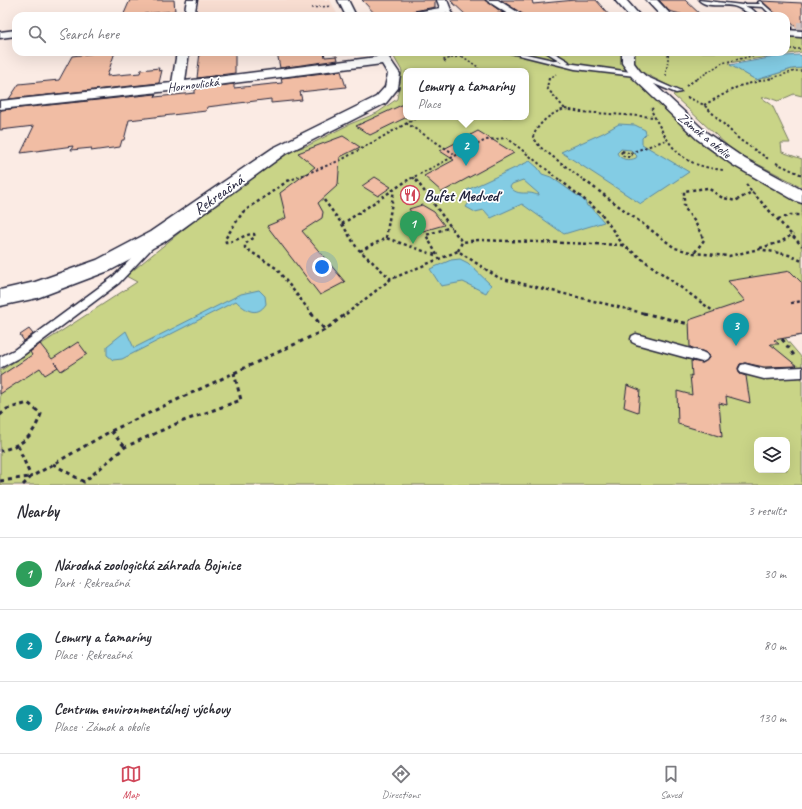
<!DOCTYPE html>
<html lang="en">
<head>
<meta charset="utf-8">
<style>
	body { margin:0; font-family:Caveat,sans-serif; background:#f7f7f7; color:#2b2b33 }
	.controls { position:absolute; right:12px; bottom:12px; display:grid; overflow:hidden; border-radius:8px; box-shadow:0 4px 16px #0002 }
	.controls button { width:36px; height:36px; display:grid; place-items:center; padding:0; border:0; border-bottom:1px solid #e1e1e2; background:#fff; color:#2b2b33; font:20px sans-serif }
	.you { position:absolute; left:322px; top:267px; width:14px; height:14px; margin:-10px; border:3px solid #fff; border-radius:50%; background:#1a73e8; box-shadow:0 0 0 6px #1a73e833 }
	.badge { display:grid; place-items:center; width:26px; height:26px; border-radius:50%; background:#d1495b; color:#fff; font-size:13px; font-weight:700 }
	.pin { position:absolute; translate:-50% -33px; filter:drop-shadow(0 1px 2px #0008) }
	.pin::after { content:''; position:absolute; top:21px; width:14px; height:12px; background:inherit; clip-path:polygon(0 0,100% 0,50% 100%) }
	.popup { position:absolute; left:403px; top:68px; width:126px; height:52px; box-sizing:border-box; display:grid; place-content:center; border-radius:8px; background:#fff; filter:drop-shadow(0 1px 3px #0005); font-size:13px; white-space:nowrap; color:#7c7c81 }
	.popup b { font-size:15px; color:#2b2b33 }
	.popup::after { content:''; position:absolute; left:50%; top:100%; margin-left:-8px; border:8px solid transparent; border-top-color:#fff }
	.list { margin:0; padding:0; list-style:none }
	h2 { display:flex; justify-content:space-between; align-items:center; height:52px; margin:0; padding:0 16px; font-size:17px }
	h2 small { font-size:13px; font-weight:400; color:#7c7c81 }
	.list li { display:grid; grid-template-columns:26px 1fr auto; gap:12px; align-items:center; box-sizing:border-box; height:72px; padding:0 16px; border-top:1px solid #e1e1e2 }
	.list b { display:block; font-size:15px; white-space:nowrap }
	.list p { margin:0; font-size:13px; white-space:nowrap; color:#7c7c81 }
	.list em { font-size:13px; font-style:normal; color:#7c7c81 }
	.icon { flex:none; width:22px; height:22px; fill:none; stroke:currentColor; stroke-width:2; stroke-linecap:round; stroke-linejoin:round }
	.map { position:relative; flex:none; width:802px; height:485px; overflow:hidden }
	.search { position:absolute; background:#fff; box-shadow:0 4px 16px #0002; left:12px; right:12px; top:12px; height:44px; display:flex; align-items:center; gap:10px; box-sizing:border-box; padding:0 14px; border-radius:12px; color:#7c7c81; font-size:15px }
	.sheet { height:268px; background:#fff }
	nav { display:flex; justify-content:space-around; align-items:center; box-sizing:border-box; height:56px; border-top:1px solid #e1e1e2; background:#fff; font-size:11px; color:#7c7c81 }
	nav a { display:grid; justify-items:center; gap:2px }
	nav .on { color:#d1495b }
	.map>svg:first-child { display:block }
	.built { fill:#f8ddd1 }
	.green { fill:#c9d487; stroke:#767b61; fill-rule:evenodd }
	.water { fill:#83cce4; stroke:#5c88a0; fill-rule:evenodd }
	.building { fill:#f1bda4; stroke:#22223b }
	.lines { fill:none; stroke-linecap:round; stroke-linejoin:round }
	.street-tunnel { stroke:#d0c3c2; stroke-width:12; stroke-dasharray:12 5.5; stroke-linecap:butt }
	.lane-casing { stroke:#22223b; stroke-width:3 }
	.street-casing { stroke:#22223b; stroke-width:3 }
	.path-far3 { stroke:#22223b; stroke-width:1.5; stroke-dasharray:2 2; stroke-linecap:butt }
	.path-far2 { stroke:#22223b; stroke-width:2; stroke-dasharray:2.5 2.5; stroke-linecap:butt }
	.path-far1 { stroke:#22223b; stroke-width:2.5; stroke-dasharray:3 3; stroke-linecap:butt }
	.path { stroke:#22223b; stroke-width:3; stroke-dasharray:4 4; stroke-linecap:butt }
	.lane { fill:#fff; fill-rule:evenodd }
	.street { fill:#fff; fill-rule:evenodd }
	.labels { text-anchor:middle; stroke-width:3.5; stroke-linejoin:round; paint-order:stroke }
	.far-street-label { font-size:13px; fill:#22223b; stroke:#fff }
	.street-label { font-size:16px; fill:#22223b; stroke:#fff }
	.poi-label { font-size:16px; font-weight:bold; fill:#22223b; stroke:#fff; text-anchor:start }
</style>
</head>
<body>
<div class="map">
<svg width="802" height="485" viewBox="0 0 802 485">
	<rect width="100%" height="100%" fill="#fbebe4"/>
	<filter id="ink" filterUnits="userSpaceOnUse"><feTurbulence type="fractalNoise" baseFrequency=".025" numOctaves="2"/><feDisplacementMap in="SourceGraphic" scale="8" xChannelSelector="R" yChannelSelector="G"/><feConvolveMatrix kernelMatrix="1 2 1 2 8 2 1 2 1" color-interpolation-filters="sRGB"/></filter>
	<g filter="url(#ink)">
		<!-- built -->
		<path class="built" d="M199,0H330L338,16H197Z"/>
		<!-- green -->
		<path class="green" d="M786,37L802,38V52L728,63L756,80L792,69L802,68V96L794,94L778,101L767,97L762,98L772,105L790,143H781L782,152L802,159V187L740,155L730,148L673,95L679,91L642,72L633,76L702,141L802,200V335L785,338L802,358V485H0V371L137,282L126,276L200,216L291,151L309,145L350,124L377,113L397,99L402,71L391,52H786ZM406,71H526V117H406ZM757,440H787V470H757Z"/>
		<!-- water -->
		<g class="water">
			<path d="M799,55L802,56V68L792,69L756,80L730,65L775,57Z"/>
			<path d="M619,124L635,125L645,130L646,134L642,138V144L689,172L641,204L561,152L603,133ZM621,149L631,150L637,156L636,158C629,161 620,160 617,153Z"/>
			<path d="M530,161L538,168L542,174L551,177L585,201L587,206L592,208L604,222L564,234L522,204L491,218L484,210L475,212L466,207L473,197L465,191ZM523,180L539,194V195C536,195 533,193 529,193C521,193 516,194 510,187L512,184Z"/>
			<path d="M460,259L468,263L491,285L486,293L463,282L441,286L430,269L451,260Z"/>
			<path d="M259,290L265,296L266,304C257,318 245,310 236,301L122,359L113,360L107,355V346L126,331L134,348L241,294Z"/>
		</g>
		<!-- building -->
		<g class="building">
			<path d="M130,0H174L175,11L144,14L143,15L123,16Z"/>
			<path d="M362,0H435V7L388,16H377Z"/>
			<path d="M450,0H485L503,13L484,16H467Z"/>
			<path d="M501,0H532L533,4L575,0H596L610,16H525Z"/>
			<path d="M659,0H685L702,16H688L669,11Z"/>
			<path d="M762,1L802,3V30L798,29L786,18V16H778Z"/>
			<path d="M105,52H115L107,76L140,73L141,70L159,68L158,71L162,70L159,83L9,99L19,84L59,80L72,56Z"/>
			<path d="M200,52H235V73L197,78Z"/>
			<path d="M277,52H324L325,57L337,56L338,60L280,68Z"/>
			<path d="M341,71L346,87L300,92L302,100L271,103V99L207,107L206,111L129,120L124,140H122L120,147L91,151L92,148L71,150L73,146L21,153L34,126L0,130V113L1,110L156,94L155,97L195,93V89L234,84V88L282,83L281,78Z"/>
			<path d="M406,103V117H407L370,135L356,126Z"/>
			<path d="M478,131L514,153L442,192L424,176L454,160L440,151Z"/>
			<path d="M343,136L360,147L340,157L338,185L318,203L323,212L322,218L302,231L345,282L320,295L267,226L286,218L280,193L315,167L298,153Z"/>
			<path d="M375,177L391,187L378,196L362,186Z"/>
			<path d="M422,205L434,212L444,225L423,231L409,209Z"/>
			<path d="M790,271L802,283V335L774,340L779,344H770L797,366L764,367L745,363L740,364L738,368L740,374L746,376L750,403L726,396L727,405L719,403L722,437L678,424L677,391L692,395L690,375L692,376L691,361L703,363L709,358L707,353L690,347L689,320L745,301L728,281Z"/>
			<path d="M29,329L33,334L24,341L20,335Z"/>
			<path d="M78,342L87,354L61,371L54,362L58,367L45,375L40,368L0,394V376L32,355L30,352L40,344L52,359Z"/>
			<path d="M627,385L640,390L638,412L624,407Z"/>
		</g>
		<g class="lines">
			<!-- street-tunnel -->
			<path class="street-tunnel" d="M797,28H802"/>
			<defs>
				<g id="lane">
					<path d="M699,0L742,5L744,4H760L758,2L760,1L777,16H772L763,7L745,6L753,10L759,16C750,16 742,8 733,6C722,4 706,8 699,0Z"/>
					<path d="M444,9H448L454,16H449L444,11Z"/>
					<path d="M514,12H516V14L493,16Z"/>
					<path d="M786,23L791,27V29L786,28Z"/>
					<path d="M507,52H517L562,62L546,52H553L568,61L569,62L567,63L638,73L681,92L676,93L635,76L575,69Z"/>
					<path d="M149,243L152,244L154,246L152,248L119,283L22,356L0,368V357L14,350L113,277L146,244Z"/>
					<path d="M636,334L702,352L706,354L708,357L706,360L702,362L636,344L632,342L631,339L632,336Z"/>
					<path d="M745,364L764,369L802,367V377L764,379L741,373L739,369L741,365Z"/>
				</g>
				<g id="street">
					<path d="M187,0H197L194,16H184Z"/>
					<path d="M338,0H348L356,16H346Z"/>
					<path d="M437,0H447L451,10L450,12L429,16H406L411,13L440,8Z"/>
					<path d="M486,0H498L524,16H511Z"/>
					<path d="M615,0H626L640,16H629Z"/>
					<path d="M646,0H657L672,16H661Z"/>
					<path d="M16,30V36L0,38V32Z"/>
					<path d="M786,30L802,31V37L786,36Z"/>
					<path d="M177,52H189L185,81L377,57L373,52H385L400,74L398,88L386,103L285,154L164,242L111,270L37,298L0,306V290L35,282L97,260L150,232L273,148L376,97L385,87L388,74L382,64L178,90L0,109V101L172,83Z"/>
					<path d="M622,52H634V63L640,71L707,133L745,159L802,190V203L796,201L733,165L697,139L632,77L622,63Z"/>
				</g>
			</defs>
			<!-- lane casing -->
			<use href="#lane" class="lane-casing"/>
			<!-- street casing -->
			<use href="#street" class="street-casing"/>
			<!-- path-far3 -->
			<g class="path-far3">
				<path d="M311,8L331,6"/>
				<path d="M226,16L242,15"/>
				<path d="M786,49H802"/>
				<path d="M607,52L614,55"/>
				<path d="M459,54L478,67V71"/>
				<path d="M446,62L443,60L462,56"/>
				<path d="M666,76C666,68 669,60 668,52"/>
				<path d="M549,79L556,74"/>
				<path d="M697,79L722,63L769,52"/>
				<path d="M769,79L795,71H802"/>
			</g>
			<!-- path-far2 -->
			<g class="path-far2">
				<path d="M549,78L547,88L565,109C551,113 538,123 533,137L540,147L585,181"/>
				<path d="M686,86L698,78"/>
				<path d="M687,97L704,105L740,140L770,160"/>
				<path d="M704,105L739,86L772,78"/>
				<path d="M653,108L651,110C670,147 679,166 724,170"/>
				<path d="M565,109L581,112L654,117"/>
				<path d="M406,123L456,155"/>
				<path d="M622,151L632,154L631,157H625L621,154Z"/>
				<path d="M630,153L666,140"/>
				<path d="M776,163L802,175"/>
				<path d="M413,177L416,181"/>
				<path d="M288,181L341,160L418,117"/>
				<path d="M406,181L486,140L507,138L561,181"/>
			</g>
			<!-- path-far1 -->
			<g class="path-far1">
				<path d="M289,180L243,212L225,239L226,242C236,242 244,234 254,234L255,237L245,244V248L276,268L312,314"/>
				<path d="M416,180L462,242"/>
				<path d="M560,180L601,213L623,245L713,311"/>
				<path d="M584,180L675,248L694,253L729,256L759,249L789,255L802,261"/>
				<path d="M746,184L752,192"/>
				<path d="M324,200L342,224L357,248L391,279"/>
				<path d="M778,219L791,215H802"/>
				<path d="M342,224L408,180"/>
				<path d="M386,238L394,190"/>
				<path d="M760,248L781,242L793,234"/>
				<path d="M360,251L386,238L438,256"/>
				<path d="M458,251L462,242L479,240L623,245"/>
				<path d="M695,252L704,240L695,222L684,207V191L708,188L721,197L735,201L752,192L802,246"/>
				<path d="M437,255L426,235L451,227"/>
				<path d="M791,303L802,301"/>
				<path d="M346,314L391,279L458,251L499,278L647,314"/>
			</g>
			<!-- path -->
			<g class="path">
				<path d="M311,313L325,330"/>
				<path d="M643,313L689,324"/>
				<path d="M782,339L796,358"/>
				<path d="M0,415L7,409L28,403L41,414C32,438 24,444 0,451"/>
				<path d="M111,431L125,447"/>
				<path d="M18,446L31,477"/>
				<path d="M53,464L84,482L125,447L178,423L241,400L234,373"/>
				<path d="M0,481L30,477"/>
				<path d="M23,485L31,477L111,431L325,330L347,313"/>
			</g>
			<!-- lane -->
			<use href="#lane" class="lane"/>
			<!-- street -->
			<use href="#street" class="street"/>
		</g>
	</g>
	<!-- icons -->
	<defs>
		<symbol id="restaurant-ring" viewBox="-11 -11 22 22"><circle r="9.5" fill="#fff" stroke="#d1495b" stroke-width="1.5"/><path d="M-5-6h1v4h1v-4h1v4h1v-4h1v5L-1.5 .5V6h-2V.5L-5-1ZM5-6V6H3V1.5H1.5Q1.5-4 5-6Z" fill="#d1495b"/></symbol>
	</defs>
	<g fill-rule="evenodd">
		<use href="#restaurant-ring" x="399" y="184" width="22" height="22"/>
	</g>
	<g class="labels">
		<!-- far-street labels -->
		<g class="far-street-label">
			<text transform="translate(193 84) rotate(-7)" y="5">Hornoulická</text>
			<text transform="translate(705 135) rotate(39)" y="5">Zámok a okolie</text>
		</g>
		<!-- street labels -->
		<g class="street-label">
			<text transform="translate(218 194) rotate(-35)" y="6">Rekreačná</text>
		</g>
		<!-- poi labels -->
		<g class="poi-label">
			<text x="424" y="201">Bufet Medveď</text>
		</g>
	</g>
</svg>
<div class="controls">
<button><svg class="icon" aria-label="layers" viewBox="0 0 24 24"><path d="M12 4l9 5-9 5-9-5zM3 14l9 5 9-5"/></svg></button>
</div>
<div class="you"></div>
<div class="pin badge" style="left:413px;top:244px;background:#2e9e5b">1</div>
<div class="pin badge" style="left:466px;top:166px;background:#0f9aa8">2</div>
<div class="popup"><b>Lemury a tamaríny</b>Place</div>
<div class="pin badge" style="left:736px;top:346px;background:#0f9aa8">3</div>
<div class="search"><svg class="icon" aria-label="search" viewBox="0 0 24 24"><circle cx="10" cy="10" r="6"/><path d="M15 15l6 6"/></svg>Search here</div>
</div>
<section class="sheet">
<h2>Nearby<small>3 results</small></h2>
<ul class="list">
<li><span class="badge" style="background:#2e9e5b">1</span><div><b>Národná zoologická záhrada Bojnice</b><p>Park · Rekreačná</p></div><em>30 m</em></li>
<li><span class="badge" style="background:#0f9aa8">2</span><div><b>Lemury a tamaríny</b><p>Place · Rekreačná</p></div><em>80 m</em></li>
<li><span class="badge" style="background:#0f9aa8">3</span><div><b>Centrum environmentálnej výchovy</b><p>Place · Zámok a okolie</p></div><em>130 m</em></li>
</ul>
</section>
<nav>
<a class="on"><svg class="icon" aria-label="map" viewBox="0 0 24 24"><path d="M3 6l6-2 6 2 6-2v14l-6 2-6-2-6 2zM9 4v14M15 6v14"/></svg>Map</a>
<a><svg class="icon" aria-label="directions" viewBox="0 0 24 24"><path d="M12 3l9 9-9 9-9-9zM9 14v-3h6M13 9l2 2-2 2"/></svg>Directions</a>
<a><svg class="icon" aria-label="saved" viewBox="0 0 24 24"><path d="M7 4h10v16l-5-4-5 4z"/></svg>Saved</a>
</nav>
</body>
</html>
